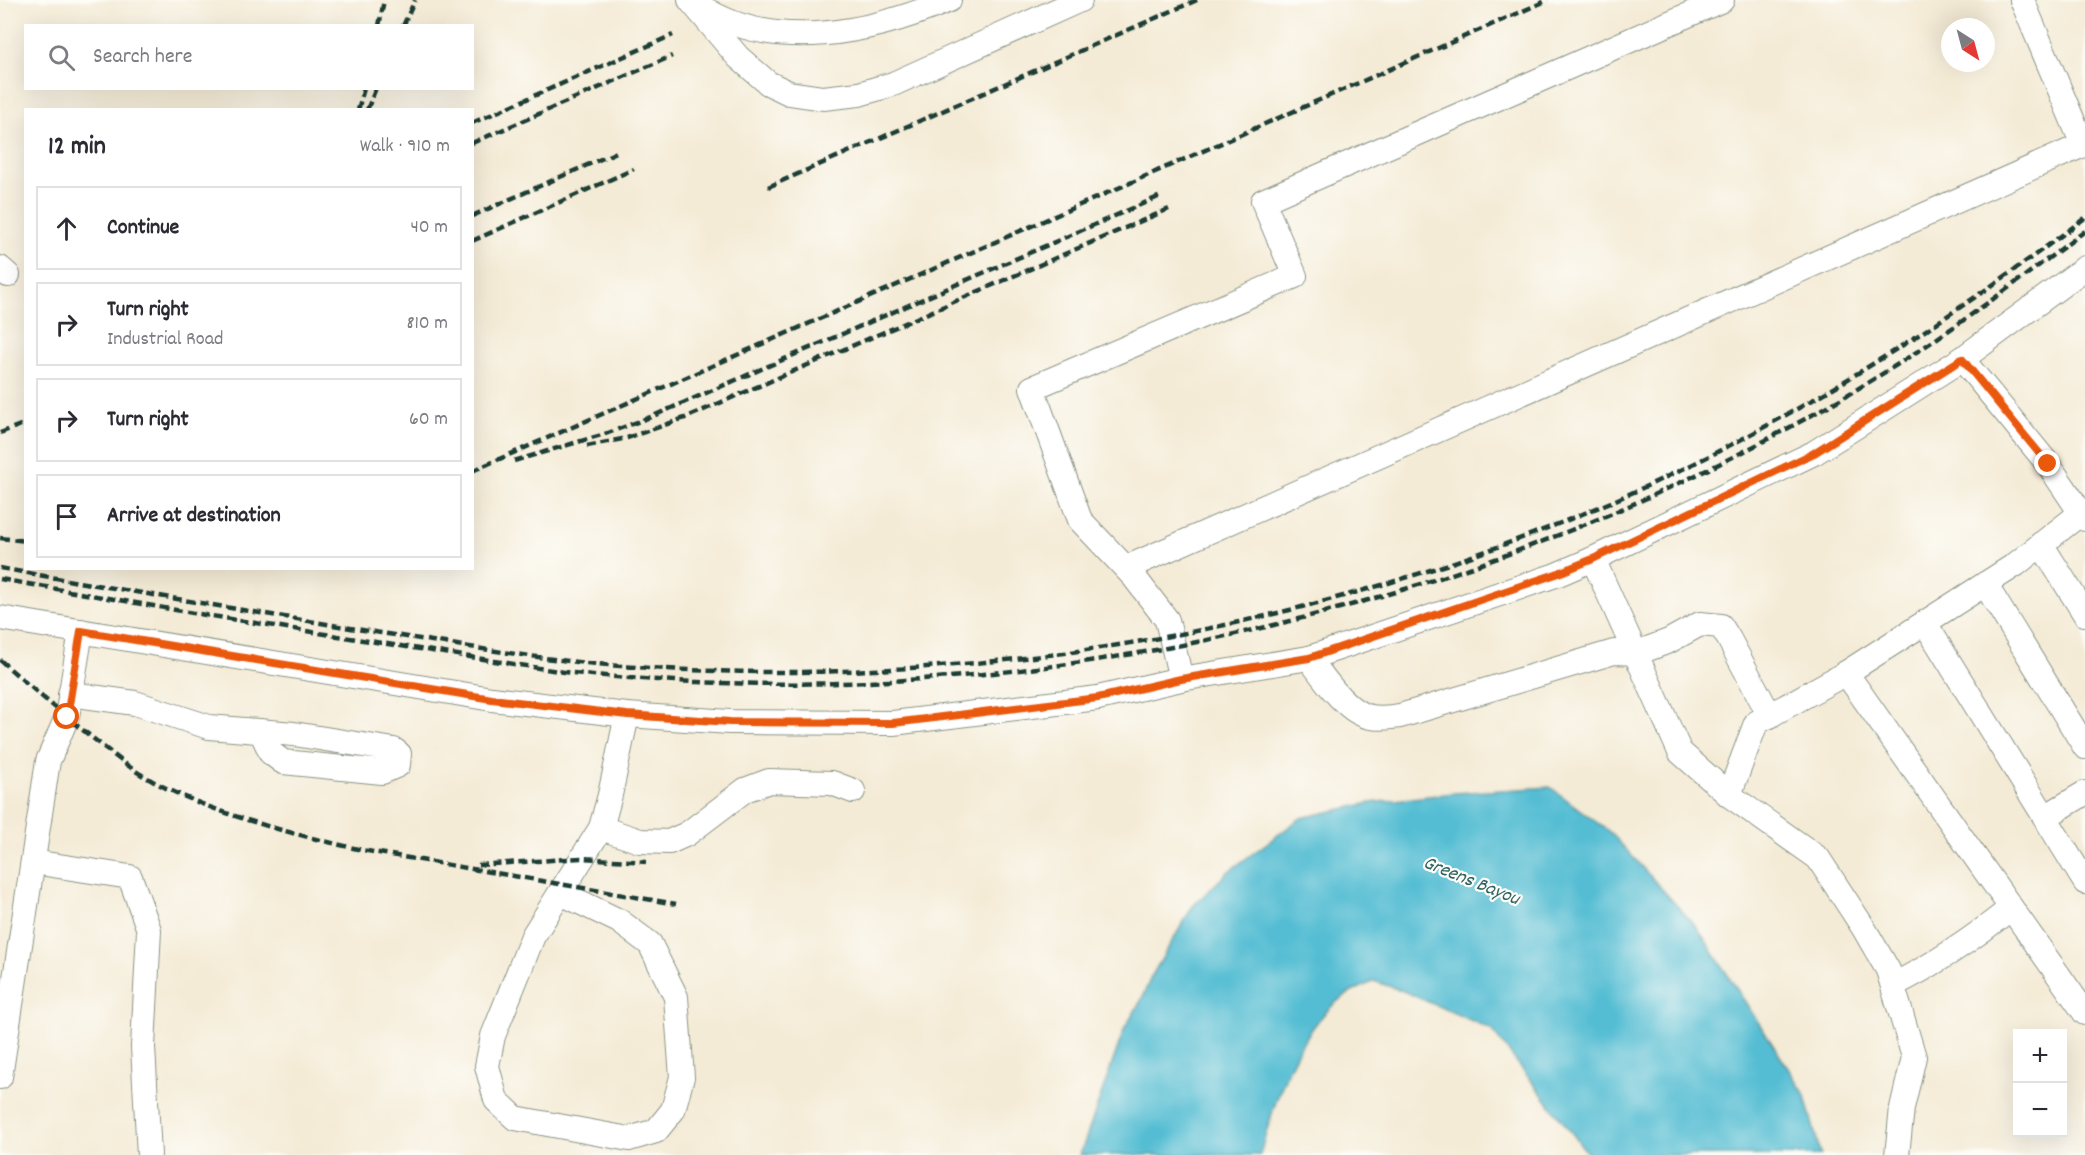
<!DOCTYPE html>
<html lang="en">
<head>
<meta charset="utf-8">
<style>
	body { margin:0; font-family:Dekko,sans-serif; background:#f7f7f7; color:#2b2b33 }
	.controls { position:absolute; right:18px; bottom:18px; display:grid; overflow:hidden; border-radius:0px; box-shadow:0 6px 24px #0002 }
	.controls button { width:54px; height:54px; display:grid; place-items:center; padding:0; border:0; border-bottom:2px solid #e1e1e2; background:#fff; color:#2b2b33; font:30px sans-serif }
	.compass { position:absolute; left:1941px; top:18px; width:54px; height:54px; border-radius:50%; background:#fff; box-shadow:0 6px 24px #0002; rotate:144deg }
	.stop { position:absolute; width:18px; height:18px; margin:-14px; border:4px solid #ea580c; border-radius:50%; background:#fff }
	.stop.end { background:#ea580c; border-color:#fff; box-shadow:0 2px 6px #0008 }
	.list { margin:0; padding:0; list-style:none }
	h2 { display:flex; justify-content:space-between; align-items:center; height:78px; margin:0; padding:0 24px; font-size:26px }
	h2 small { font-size:20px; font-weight:400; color:#7c7c81 }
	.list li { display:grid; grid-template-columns:39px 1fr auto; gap:18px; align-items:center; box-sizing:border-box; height:84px; margin:0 12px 12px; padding:0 12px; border:2px solid #e1e1e2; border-radius:0px }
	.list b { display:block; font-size:22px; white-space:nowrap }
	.list p { margin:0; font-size:20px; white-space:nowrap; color:#7c7c81 }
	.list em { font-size:20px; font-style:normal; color:#7c7c81 }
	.icon { flex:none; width:33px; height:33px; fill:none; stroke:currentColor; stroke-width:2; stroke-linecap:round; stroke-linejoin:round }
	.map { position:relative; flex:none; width:2085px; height:1155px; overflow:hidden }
	.search { position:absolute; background:#fff; box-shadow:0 6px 24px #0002; left:24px; top:24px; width:450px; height:66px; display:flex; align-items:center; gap:15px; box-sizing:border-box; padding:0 21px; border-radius:0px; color:#7c7c81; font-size:22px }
	.panel { position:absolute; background:#fff; box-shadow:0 6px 24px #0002; left:24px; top:108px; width:450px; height:462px; border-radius:0px }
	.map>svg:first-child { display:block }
	.water { fill:#55bdd3; stroke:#3a7d84; stroke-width:1.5 }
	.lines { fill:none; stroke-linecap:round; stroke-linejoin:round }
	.minor-casing { stroke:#8a9485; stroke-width:26 }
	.minor { stroke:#fff; stroke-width:24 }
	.rail { stroke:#1f3d34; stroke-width:4.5; stroke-dasharray:9 4.5; stroke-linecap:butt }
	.route { stroke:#ea580c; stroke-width:8 }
	.labels { text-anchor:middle; stroke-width:4.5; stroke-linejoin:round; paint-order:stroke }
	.water-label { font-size:20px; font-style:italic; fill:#2f6364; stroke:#fdfcf7 }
</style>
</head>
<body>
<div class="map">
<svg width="2085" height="1155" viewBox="0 0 2085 1155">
	<rect width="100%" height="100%" fill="#fdfcf7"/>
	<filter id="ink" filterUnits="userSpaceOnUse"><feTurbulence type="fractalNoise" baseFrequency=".0167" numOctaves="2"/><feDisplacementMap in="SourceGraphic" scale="12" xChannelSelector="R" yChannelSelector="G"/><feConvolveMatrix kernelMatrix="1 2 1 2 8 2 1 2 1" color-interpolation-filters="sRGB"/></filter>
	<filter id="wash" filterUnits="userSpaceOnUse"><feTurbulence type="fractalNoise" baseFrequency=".008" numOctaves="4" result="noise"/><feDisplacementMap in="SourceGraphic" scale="24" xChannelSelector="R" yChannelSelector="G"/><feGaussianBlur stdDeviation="1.35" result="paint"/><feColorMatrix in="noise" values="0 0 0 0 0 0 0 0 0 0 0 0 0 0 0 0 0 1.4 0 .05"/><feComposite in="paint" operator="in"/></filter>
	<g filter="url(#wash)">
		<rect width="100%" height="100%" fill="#f4ebd6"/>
		<!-- water -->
		<path class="water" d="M1550,787L1612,834L1698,929L1804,1093L1821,1155H1589L1491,1029L1403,991L1374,981C1360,988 1343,995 1331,1007C1293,1043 1273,1105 1260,1155H1080L1125,1027L1141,1001L1151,977L1193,906L1229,871L1301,818L1370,803L1454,793Z"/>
	</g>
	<g filter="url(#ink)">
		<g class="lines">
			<defs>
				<g id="minor">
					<path d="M690,0L738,57L768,83L789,93L823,98L859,94L893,84L1080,0"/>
					<path d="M700,6C773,55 874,32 949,0"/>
					<path d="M0,268L8,275"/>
					<path d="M1962,359L2048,464L2085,519"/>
					<path d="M2041,544L2085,614"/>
					<path d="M1593,559L1680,752L1729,795L1818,858L1863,927L1888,970L1914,1057L1902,1108L1897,1155"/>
					<path d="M1126,568L2083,145L2022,0"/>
					<path d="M1985,584L2085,747"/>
					<path d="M0,618L492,699L627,715L730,722L893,723L1098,698L1181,679L1309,658L1556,575L1593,559L1814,453L1962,359L2085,268"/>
					<path d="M1925,623L2085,882"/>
					<path d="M1309,658C1323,677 1347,714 1371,717C1380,719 1391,717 1400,716L1614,652L1637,653L1669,641L1700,624L1721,626L1729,639L1770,716"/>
					<path d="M1846,673L2085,1013"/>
					<path d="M1181,679L1167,620L1134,577L1080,520L1032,388L1295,276L1263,201L1722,0"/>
					<path d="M70,694L135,703L209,727L294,734L394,750L399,754L398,765L382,772L283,762L271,753L261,731"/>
					<path d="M627,715L610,795L601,828L640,841L669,842L687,834L745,790L769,781L832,783L853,791"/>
					<path d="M1729,795L1756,723L1846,673L2015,565L2081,513"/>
					<path d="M2045,817L2085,793"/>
					<path d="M33,862L130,877L149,930L143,1047L149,1155"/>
					<path d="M561,893L619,921L650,944L676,997L682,1077L673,1110L656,1131L629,1139L515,1118L496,1100L487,1066L493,1036L533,936L601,828"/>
					<path d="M1893,985C1936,964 1974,938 2011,908"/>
					<path d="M0,1077L48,761L67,717L81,631"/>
				</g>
			</defs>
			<!-- minor casing -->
			<use href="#minor" class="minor-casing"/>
			<!-- minor -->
			<use href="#minor" class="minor"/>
			<!-- rail -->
			<g class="rail">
				<path d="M379,26L384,0"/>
				<path d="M403,26L415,0"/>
				<path d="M358,110L364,88"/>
				<path d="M367,110L376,88"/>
				<path d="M472,123L673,35"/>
				<path d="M472,143L672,56"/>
				<path d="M768,187L1197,0"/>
				<path d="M472,216L619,151"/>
				<path d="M472,241L634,169"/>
				<path d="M0,433L26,423"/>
				<path d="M587,446L627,438L685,418L1169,209"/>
				<path d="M514,461L608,433L653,416L1163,195"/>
				<path d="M472,471L1548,0"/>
				<path d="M0,538L26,541"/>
				<path d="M0,568C127,591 254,612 381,633C461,645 540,660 621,666C951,691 1287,638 1592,510C1769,436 1932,333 2085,218"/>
				<path d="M0,579L193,613L564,672C1013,721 1477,616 1864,385C1941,339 2013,285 2085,231"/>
				<path d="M0,660C27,684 55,708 84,731C103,746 121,762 142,775C206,813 289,833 362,850L676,904"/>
				<path d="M478,865L581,858L646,862"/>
			</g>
		</g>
	</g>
	<g class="lines" filter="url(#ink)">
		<!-- route -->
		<path class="route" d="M67,717L81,631L492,699L627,715L730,722L893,723L1098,698L1181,679L1309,658L1556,574L1593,559L1814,453L1962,359L2048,464"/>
	</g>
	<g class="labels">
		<!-- water labels -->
		<g class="water-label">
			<text transform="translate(1472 879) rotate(22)" y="7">Greens Bayou</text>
		</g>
	</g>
</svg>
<div class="controls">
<button>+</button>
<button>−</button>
</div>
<svg class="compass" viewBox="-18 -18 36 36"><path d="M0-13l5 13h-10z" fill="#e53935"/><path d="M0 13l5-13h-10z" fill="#7c7c81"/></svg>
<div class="stop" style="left:67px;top:717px"></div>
<div class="stop end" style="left:2048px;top:464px"></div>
<div class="search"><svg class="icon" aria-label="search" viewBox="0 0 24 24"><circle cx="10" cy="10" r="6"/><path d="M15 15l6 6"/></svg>Search here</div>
<section class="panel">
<h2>12 min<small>Walk · 910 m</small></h2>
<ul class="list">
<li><svg class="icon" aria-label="ahead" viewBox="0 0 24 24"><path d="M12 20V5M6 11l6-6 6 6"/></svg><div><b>Continue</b></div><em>40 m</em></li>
<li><svg class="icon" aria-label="right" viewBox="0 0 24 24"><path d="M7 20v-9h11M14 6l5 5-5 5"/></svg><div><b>Turn right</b><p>Industrial Road</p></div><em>810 m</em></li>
<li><svg class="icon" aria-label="right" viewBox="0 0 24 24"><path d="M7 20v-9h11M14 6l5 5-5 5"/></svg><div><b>Turn right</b></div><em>60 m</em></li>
<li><svg class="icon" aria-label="arrive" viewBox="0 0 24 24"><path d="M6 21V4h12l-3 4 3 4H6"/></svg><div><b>Arrive at destination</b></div></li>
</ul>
</section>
</div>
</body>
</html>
